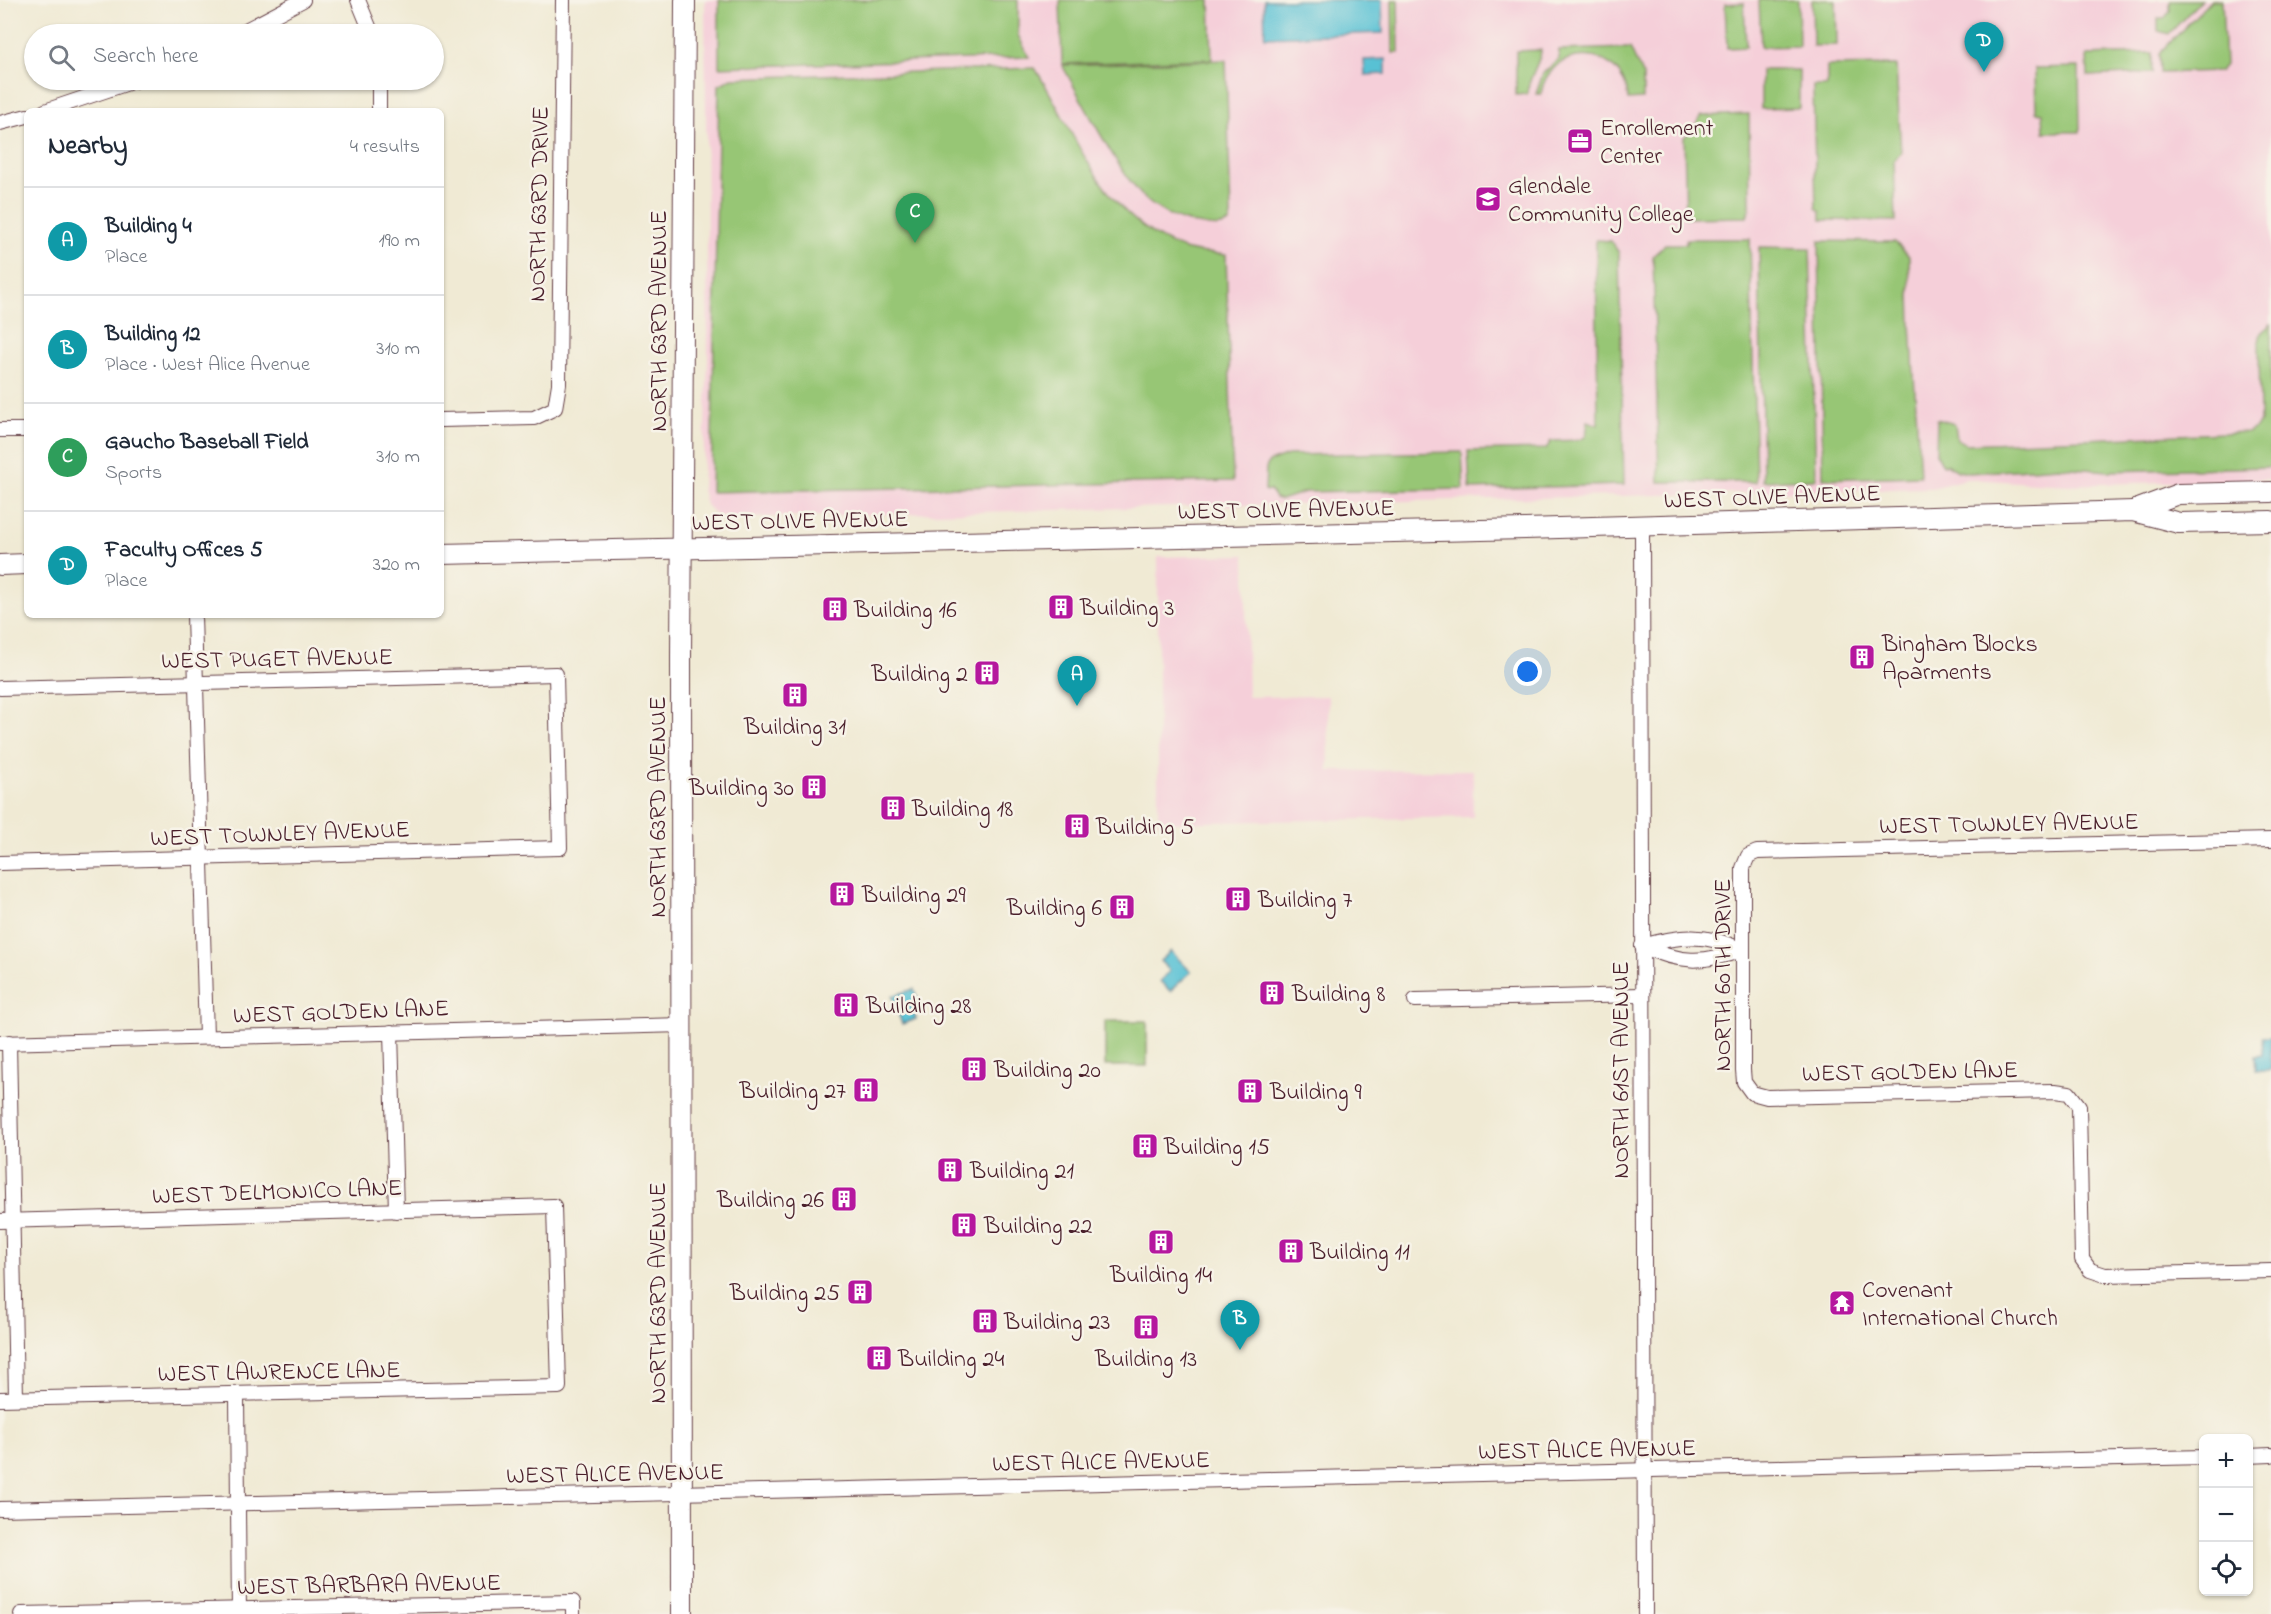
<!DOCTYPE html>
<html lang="en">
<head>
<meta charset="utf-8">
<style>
	body { margin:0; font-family:"Indie Flower",sans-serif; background:#f2f2f3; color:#1f2937 }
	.controls { position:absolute; right:18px; bottom:18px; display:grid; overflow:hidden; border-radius:9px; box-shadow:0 2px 4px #0004 }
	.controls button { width:54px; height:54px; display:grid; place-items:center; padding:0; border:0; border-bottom:2px solid #e0e1e3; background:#fff; color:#1f2937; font:30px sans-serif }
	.you { position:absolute; left:1528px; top:672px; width:21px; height:21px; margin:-15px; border:4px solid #fff; border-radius:50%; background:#1a73e8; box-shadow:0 0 0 9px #1a73e833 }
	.badge { display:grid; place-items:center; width:39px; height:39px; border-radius:50%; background:#0f766e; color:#fff; font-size:20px; font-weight:700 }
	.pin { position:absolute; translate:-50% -50px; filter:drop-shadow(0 2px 3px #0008) }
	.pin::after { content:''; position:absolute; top:32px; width:21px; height:18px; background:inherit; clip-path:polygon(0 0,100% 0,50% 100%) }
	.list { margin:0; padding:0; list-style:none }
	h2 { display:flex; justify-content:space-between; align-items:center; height:78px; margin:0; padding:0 24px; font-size:26px }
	h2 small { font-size:20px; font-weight:400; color:#747a83 }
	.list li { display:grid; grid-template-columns:39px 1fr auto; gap:18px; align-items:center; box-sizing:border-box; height:108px; padding:0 24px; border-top:2px solid #e0e1e3 }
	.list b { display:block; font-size:22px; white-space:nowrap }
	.list p { margin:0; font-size:20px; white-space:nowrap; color:#747a83 }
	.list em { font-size:20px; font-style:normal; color:#747a83 }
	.icon { flex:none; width:33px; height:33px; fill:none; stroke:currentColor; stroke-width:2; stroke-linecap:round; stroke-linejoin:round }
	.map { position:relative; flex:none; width:2271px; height:1614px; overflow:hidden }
	.search { position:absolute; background:#fff; box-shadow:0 2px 4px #0004; left:24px; top:24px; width:420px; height:66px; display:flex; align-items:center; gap:15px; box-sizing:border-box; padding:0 21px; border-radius:33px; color:#747a83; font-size:22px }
	.panel { position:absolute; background:#fff; box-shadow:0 2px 4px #0004; left:24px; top:108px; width:420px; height:510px; border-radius:9px }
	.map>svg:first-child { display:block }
	.built { fill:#f5cfd9 }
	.green { fill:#97c675; stroke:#707250; stroke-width:1.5 }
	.water { fill:#58c1d4; stroke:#517080; stroke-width:1.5 }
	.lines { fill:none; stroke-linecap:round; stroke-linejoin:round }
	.street-casing { stroke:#633d44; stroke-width:16 }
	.secondary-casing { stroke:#633d44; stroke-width:22 }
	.street { stroke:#fff; stroke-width:14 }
	.secondary { stroke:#fff; stroke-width:20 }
	.labels { text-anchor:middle; stroke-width:5; stroke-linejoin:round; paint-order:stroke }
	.poi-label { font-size:24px; fill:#4a1f2b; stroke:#f7f3e8; text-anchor:start }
	.street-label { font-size:24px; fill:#4a1f2b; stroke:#f7f3e8 }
</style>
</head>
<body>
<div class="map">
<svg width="2271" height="1614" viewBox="0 0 2271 1614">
	<rect width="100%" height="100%" fill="#f7f3e8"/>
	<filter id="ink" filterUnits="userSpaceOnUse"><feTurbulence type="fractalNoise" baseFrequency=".0167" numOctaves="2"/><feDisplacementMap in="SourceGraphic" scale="12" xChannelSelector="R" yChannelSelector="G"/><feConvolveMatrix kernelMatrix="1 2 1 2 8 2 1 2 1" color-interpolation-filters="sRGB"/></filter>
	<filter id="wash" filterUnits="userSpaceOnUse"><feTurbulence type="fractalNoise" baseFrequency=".008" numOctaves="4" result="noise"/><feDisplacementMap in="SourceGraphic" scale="24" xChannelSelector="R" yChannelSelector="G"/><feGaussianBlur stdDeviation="1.35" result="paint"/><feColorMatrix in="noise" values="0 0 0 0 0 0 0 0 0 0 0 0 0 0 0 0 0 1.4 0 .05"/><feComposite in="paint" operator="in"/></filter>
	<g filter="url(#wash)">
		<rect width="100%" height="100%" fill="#f0ead4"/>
		<!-- built -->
		<g class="built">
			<path d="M705,0H2271V479L2068,485L1967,479L1932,488L732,518L717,516L706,505L702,489L708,361Z"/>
			<path d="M1245,555L1248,697L1328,696L1329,771L1473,770V817L1158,823V557Z"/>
		</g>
		<!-- green -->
		<g class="green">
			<path d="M719,0H1018V35L1029,57L719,67Z"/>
			<path d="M1060,0H1210L1212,59L1062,64Z"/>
			<path d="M1392,0H1398L1399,53H1393Z"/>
			<path d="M1759,0H1798L1799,46L1761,47Z"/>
			<path d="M1812,0H1836L1837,45L1813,46Z"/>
			<path d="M2170,0H2201L2169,34L2158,31V19H2164L2170,11Z"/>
			<path d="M2211,0H2222L2225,65L2220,71L2160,73L2159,54Z"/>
			<path d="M1744,3L1746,47L1727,48L1725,4Z"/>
			<path d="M1630,48L1643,76V99L1628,100C1626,45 1549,41 1541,94H1536L1543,73L1559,59V50Z"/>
			<path d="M1541,50C1542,60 1528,77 1527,94L1516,95V51Z"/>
			<path d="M2152,53V73L2088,76L2087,55Z"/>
			<path d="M1226,60L1231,216L1229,223C1218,229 1209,226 1197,224C1181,221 1164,214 1151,204C1123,183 1081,98 1062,65Z"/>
			<path d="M1896,65L1901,153L1894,160L1896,221L1821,220V212L1816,208L1813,86H1827V66Z"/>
			<path d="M2079,67L2080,132H2044L2043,113L2036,112L2035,68Z"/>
			<path d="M1035,68C1077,135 1101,217 1181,248C1194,253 1212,253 1226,255L1233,481L711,492L719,85L732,78Z"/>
			<path d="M1761,70H1799V108L1761,109Z"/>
			<path d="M1749,114L1750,207L1747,217L1686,218L1684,137L1691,132L1701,116Z"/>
			<path d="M1686,239H1750L1756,482H1659L1653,256L1665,244H1686Z"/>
			<path d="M1596,240L1611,241L1619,253L1624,485L1470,489L1468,451L1546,449L1551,441L1580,440L1586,436L1588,421L1598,425Z"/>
			<path d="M1819,241L1895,242L1909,256L1911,324L1920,476L1823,479Z"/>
			<path d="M1759,247L1810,248L1816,479L1763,481Z"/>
			<path d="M2271,324V467L2109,471L2059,467L1969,473L1958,471L1946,464L1943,465L1936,453L1937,419L1955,424L1957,439L1966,444L2248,432L2256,428L2260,421L2259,342L2261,333Z"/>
			<path d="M1462,452L1464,489L1305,492L1281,500L1275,498L1270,490L1265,491L1266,468L1269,462L1288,455Z"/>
			<rect x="1105" y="1021" width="42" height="45"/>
		</g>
		<!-- water -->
		<g class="water">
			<path d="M1264,0H1382L1383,33L1265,37Z"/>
			<path d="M1386,59V74L1365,75L1364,60Z"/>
			<path d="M1171,951L1191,972L1170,991L1160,981L1170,971L1160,961Z"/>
			<path d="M914,989L919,1002L911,1005L916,1019L902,1024L892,996Z"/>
			<path d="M2262,1037H2271V1070H2256L2255,1056L2263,1055Z"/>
		</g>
	</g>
	<g filter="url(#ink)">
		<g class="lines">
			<defs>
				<g id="street">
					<path d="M358,0L372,34"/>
					<path d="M238,34L303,0"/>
					<path d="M45,111L137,80"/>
					<path d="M379,111V80"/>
					<path d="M0,123L27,116"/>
					<path d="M441,420L534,418L555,408L559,384L563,0"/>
					<path d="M0,430H27"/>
					<path d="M1642,526L1645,1614"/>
					<path d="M194,615L206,1037"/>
					<path d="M0,688L556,674L560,848L0,863"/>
					<path d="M2271,840L1757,852L1748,856L1743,868V1070L1744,1082L1752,1093L1767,1097L2055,1091L2069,1093L2079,1106L2082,1259L2090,1270L2105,1275L2271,1271"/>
					<path d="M1642,946C1679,963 1703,964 1742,950"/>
					<path d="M1642,946C1680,935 1706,933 1742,950"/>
					<path d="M1415,1000L1642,995"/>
					<path d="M391,1032L396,1211"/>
					<path d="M9,1042L16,1398"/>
					<path d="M0,1043L683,1025"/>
					<path d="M0,1221L554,1206L559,1387L0,1399"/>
					<path d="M237,1395L239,1614"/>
					<path d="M2248,1456L2271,1455"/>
					<path d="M0,1509L2204,1457"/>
					<path d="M21,1614L573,1602V1614"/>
				</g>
				<g id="secondary">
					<path d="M2133,511L2178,494L2271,492"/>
					<path d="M441,554L1525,529L2133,511L2179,523L2271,521"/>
					<path d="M0,565L27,564"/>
					<path d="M682,1614L681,657L685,0"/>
				</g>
			</defs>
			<!-- street casing -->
			<use href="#street" class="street-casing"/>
			<!-- secondary casing -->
			<use href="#secondary" class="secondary-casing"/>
			<!-- street -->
			<use href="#street" class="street"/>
			<!-- secondary -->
			<use href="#secondary" class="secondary"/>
		</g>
	</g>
	<!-- icons -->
	<defs>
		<symbol id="office-square" viewBox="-11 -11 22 22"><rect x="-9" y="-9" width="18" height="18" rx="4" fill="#b5179e" stroke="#f7f3e8"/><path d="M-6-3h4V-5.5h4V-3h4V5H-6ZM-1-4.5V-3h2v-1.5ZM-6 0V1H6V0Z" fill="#fff"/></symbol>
		<symbol id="university-square" viewBox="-11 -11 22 22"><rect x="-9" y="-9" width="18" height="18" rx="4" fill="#b5179e" stroke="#f7f3e8"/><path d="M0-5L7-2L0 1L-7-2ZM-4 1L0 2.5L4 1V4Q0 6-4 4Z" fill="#fff"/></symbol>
		<symbol id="building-square" viewBox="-11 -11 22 22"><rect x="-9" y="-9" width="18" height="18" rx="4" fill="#b5179e" stroke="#f7f3e8"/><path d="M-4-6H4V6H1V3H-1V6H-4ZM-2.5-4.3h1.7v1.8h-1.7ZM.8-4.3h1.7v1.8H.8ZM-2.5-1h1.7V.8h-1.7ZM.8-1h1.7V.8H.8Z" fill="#fff"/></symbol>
		<symbol id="temple-square" viewBox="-11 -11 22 22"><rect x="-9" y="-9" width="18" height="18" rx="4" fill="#b5179e" stroke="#f7f3e8"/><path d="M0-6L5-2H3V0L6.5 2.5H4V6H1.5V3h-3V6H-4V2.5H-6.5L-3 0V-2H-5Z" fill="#fff"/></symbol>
	</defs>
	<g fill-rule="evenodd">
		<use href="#office-square" x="1565" y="126" width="30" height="30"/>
		<use href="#university-square" x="1473" y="184" width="30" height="30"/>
		<use href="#building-square" x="1046" y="592" width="30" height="30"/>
		<use href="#building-square" x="820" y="594" width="30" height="30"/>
		<use href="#building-square" x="1847" y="642" width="30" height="30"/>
		<use href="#building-square" x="972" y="658" width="30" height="30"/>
		<use href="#building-square" x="780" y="680" width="30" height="30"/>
		<use href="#building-square" x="799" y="772" width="30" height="30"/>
		<use href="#building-square" x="878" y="793" width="30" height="30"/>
		<use href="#building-square" x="1062" y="811" width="30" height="30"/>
		<use href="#building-square" x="827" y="879" width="30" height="30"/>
		<use href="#building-square" x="1223" y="884" width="30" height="30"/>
		<use href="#building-square" x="1107" y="892" width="30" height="30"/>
		<use href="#building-square" x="1257" y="978" width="30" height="30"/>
		<use href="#building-square" x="831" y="990" width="30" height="30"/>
		<use href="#building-square" x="959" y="1054" width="30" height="30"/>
		<use href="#building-square" x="851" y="1075" width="30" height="30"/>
		<use href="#building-square" x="1235" y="1076" width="30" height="30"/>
		<use href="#building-square" x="1130" y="1131" width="30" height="30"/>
		<use href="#building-square" x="935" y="1155" width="30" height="30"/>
		<use href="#building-square" x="829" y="1184" width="30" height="30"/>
		<use href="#building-square" x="949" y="1210" width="30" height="30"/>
		<use href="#building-square" x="1146" y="1227" width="30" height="30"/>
		<use href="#building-square" x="1276" y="1236" width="30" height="30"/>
		<use href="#building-square" x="845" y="1277" width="30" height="30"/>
		<use href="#temple-square" x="1827" y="1288" width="30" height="30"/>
		<use href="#building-square" x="970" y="1306" width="30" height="30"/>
		<use href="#building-square" x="1131" y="1312" width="30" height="30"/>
		<use href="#building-square" x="864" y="1343" width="30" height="30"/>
	</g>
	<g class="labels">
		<!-- poi labels -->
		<g class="poi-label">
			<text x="1600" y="135">Enrollement<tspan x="1600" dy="28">Center</tspan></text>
			<text x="1508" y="193">Glendale<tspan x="1508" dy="28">Community College</tspan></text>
			<text x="1080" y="615">Building 3</text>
			<text x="854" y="617">Building 16</text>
			<text x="1882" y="651">Bingham Blocks<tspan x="1882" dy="28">Aparments</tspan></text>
			<text x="968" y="681" text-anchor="end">Building 2</text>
			<text x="795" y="734" text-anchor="middle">Building 31</text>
			<text x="794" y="795" text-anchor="end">Building 30</text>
			<text x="912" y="816">Building 18</text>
			<text x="1096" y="834">Building 5</text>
			<text x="862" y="902">Building 29</text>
			<text x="1258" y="907">Building 7</text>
			<text x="1102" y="915" text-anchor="end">Building 6</text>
			<text x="1292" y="1001">Building 8</text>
			<text x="866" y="1013">Building 28</text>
			<text x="994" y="1077">Building 20</text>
			<text x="846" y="1098" text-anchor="end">Building 27</text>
			<text x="1270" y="1099">Building 9</text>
			<text x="1164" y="1154">Building 15</text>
			<text x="970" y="1178">Building 21</text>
			<text x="824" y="1207" text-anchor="end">Building 26</text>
			<text x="984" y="1233">Building 22</text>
			<text x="1310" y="1259">Building 11</text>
			<text x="1161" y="1282" text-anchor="middle">Building 14</text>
			<text x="1862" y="1297">Covenant<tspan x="1862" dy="28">International Church</tspan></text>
			<text x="840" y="1300" text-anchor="end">Building 25</text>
			<text x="1004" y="1329">Building 23</text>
			<text x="898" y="1366">Building 24</text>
			<text x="1146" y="1366" text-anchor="middle">Building 13</text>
		</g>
		<!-- street labels -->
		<g class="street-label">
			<text transform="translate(538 204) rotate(-89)" y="8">NORTH 63RD DRIVE</text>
			<text transform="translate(658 321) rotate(-90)" y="8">NORTH 63RD AVENUE</text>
			<text transform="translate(1772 496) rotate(-2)" y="8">WEST OLIVE AVENUE</text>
			<text transform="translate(1286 509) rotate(-1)" y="8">WEST OLIVE AVENUE</text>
			<text transform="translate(800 520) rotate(-1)" y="8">WEST OLIVE AVENUE</text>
			<text transform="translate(277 658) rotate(-1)" y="8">WEST PUGET AVENUE</text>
			<text transform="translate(657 807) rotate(-90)" y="8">NORTH 63RD AVENUE</text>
			<text transform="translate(2009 823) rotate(-1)" y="8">WEST TOWNLEY AVENUE</text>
			<text transform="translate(280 833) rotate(-2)" y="8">WEST TOWNLEY AVENUE</text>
			<text transform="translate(1722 975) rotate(-90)" y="8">NORTH 60TH DRIVE</text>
			<text transform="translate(341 1011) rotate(-2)" y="8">WEST GOLDEN LANE</text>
			<text transform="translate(1620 1070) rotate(-90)" y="8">NORTH 61ST AVENUE</text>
			<text transform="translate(1910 1071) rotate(-1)" y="8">WEST GOLDEN LANE</text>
			<text transform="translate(277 1191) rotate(-2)" y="8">WEST DELMONICO LANE</text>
			<text transform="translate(657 1293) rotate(-90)" y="8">NORTH 63RD AVENUE</text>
			<text transform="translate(279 1371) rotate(-1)" y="8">WEST LAWRENCE LANE</text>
			<text transform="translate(1587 1449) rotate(-1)" y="8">WEST ALICE AVENUE</text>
			<text transform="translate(1101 1461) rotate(-1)" y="8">WEST ALICE AVENUE</text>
			<text transform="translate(615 1473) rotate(-1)" y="8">WEST ALICE AVENUE</text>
			<text transform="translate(369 1584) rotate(-1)" y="8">WEST BARBARA AVENUE</text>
		</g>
	</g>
</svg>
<div class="controls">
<button>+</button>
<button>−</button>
<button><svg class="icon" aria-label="locate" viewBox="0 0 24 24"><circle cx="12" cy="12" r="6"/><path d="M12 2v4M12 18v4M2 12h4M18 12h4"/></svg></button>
</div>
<div class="you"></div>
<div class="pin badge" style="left:1077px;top:706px;background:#0f9aa8">A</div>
<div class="pin badge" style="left:1240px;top:1350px;background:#0f9aa8">B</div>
<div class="pin badge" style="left:915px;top:243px;background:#2e9e5b">C</div>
<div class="pin badge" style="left:1984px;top:72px;background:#0f9aa8">D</div>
<div class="search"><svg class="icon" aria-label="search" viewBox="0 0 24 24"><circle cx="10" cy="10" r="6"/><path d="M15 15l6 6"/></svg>Search here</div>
<section class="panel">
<h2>Nearby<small>4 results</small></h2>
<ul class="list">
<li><span class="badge" style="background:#0f9aa8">A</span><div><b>Building 4</b><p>Place</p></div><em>190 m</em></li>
<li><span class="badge" style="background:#0f9aa8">B</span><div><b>Building 12</b><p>Place · West Alice Avenue</p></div><em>310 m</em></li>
<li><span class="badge" style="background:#2e9e5b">C</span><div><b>Gaucho Baseball Field</b><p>Sports</p></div><em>310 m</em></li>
<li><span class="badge" style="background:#0f9aa8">D</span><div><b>Faculty Offices 5</b><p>Place</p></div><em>320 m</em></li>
</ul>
</section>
</div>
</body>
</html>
